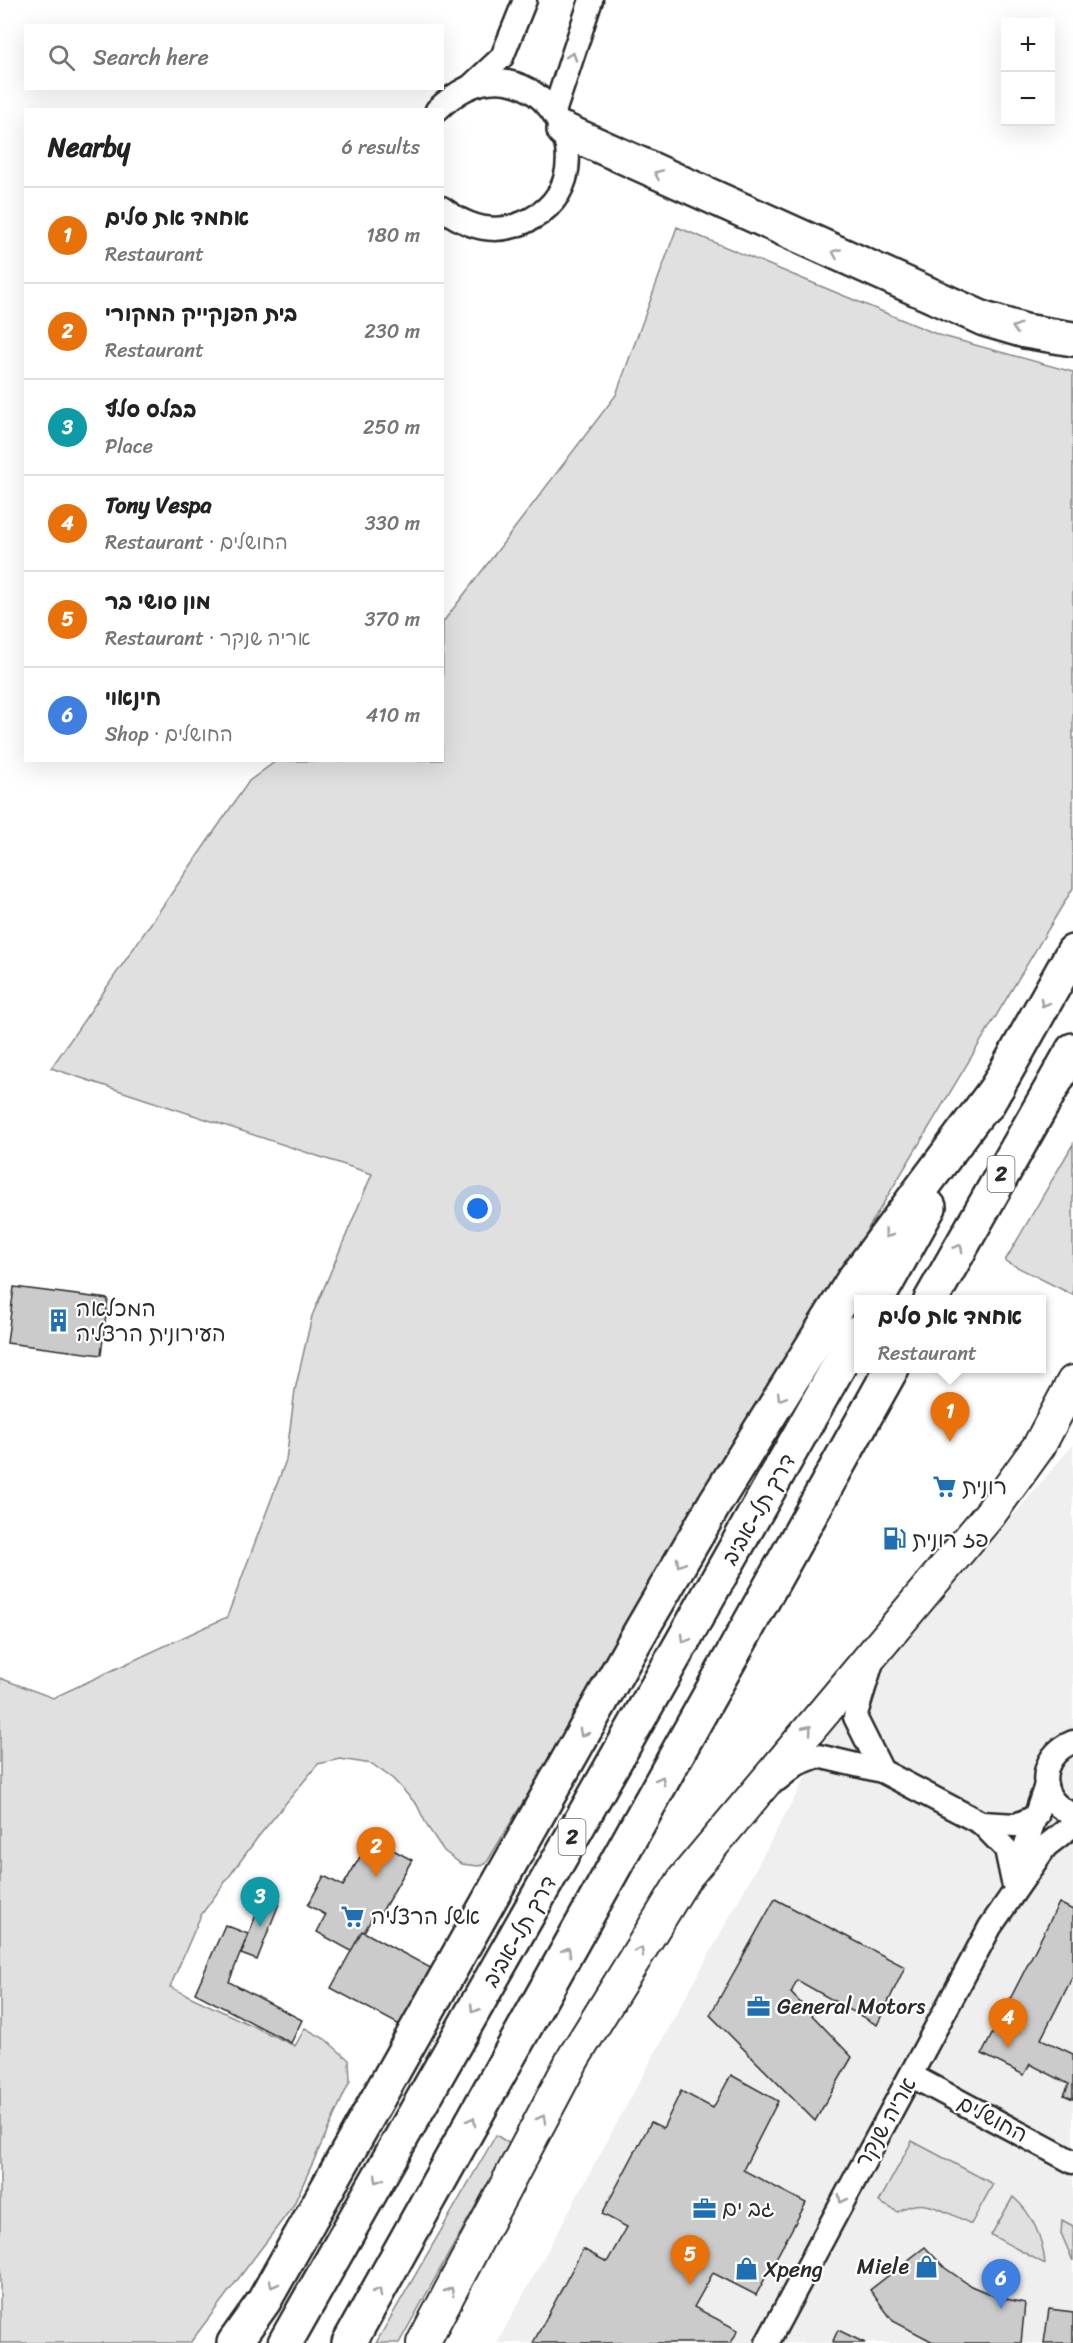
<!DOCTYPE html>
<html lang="en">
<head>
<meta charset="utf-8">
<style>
	body { margin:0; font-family:Sriracha,"Playpen Sans Hebrew",sans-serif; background:#f6f6f6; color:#222 }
	.controls { position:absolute; right:18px; top:18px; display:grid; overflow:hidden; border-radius:0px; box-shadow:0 6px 24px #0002 }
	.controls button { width:54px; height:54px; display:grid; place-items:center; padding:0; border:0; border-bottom:2px solid #e0e0e0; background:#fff; color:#222; font:30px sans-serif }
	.you { position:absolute; left:478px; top:1209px; width:21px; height:21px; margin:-15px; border:4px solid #fff; border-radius:50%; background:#1a73e8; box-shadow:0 0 0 9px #1a73e833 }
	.badge { display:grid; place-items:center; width:39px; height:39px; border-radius:50%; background:#d93025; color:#fff; font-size:20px; font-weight:700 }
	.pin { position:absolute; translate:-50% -50px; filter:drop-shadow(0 2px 3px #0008) }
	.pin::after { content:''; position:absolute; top:32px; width:21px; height:18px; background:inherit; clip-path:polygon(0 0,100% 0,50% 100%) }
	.popup { position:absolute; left:854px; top:1295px; width:192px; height:78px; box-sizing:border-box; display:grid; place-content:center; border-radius:0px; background:#fff; filter:drop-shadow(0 2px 4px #0005); font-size:20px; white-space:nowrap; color:#767676 }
	.popup b { font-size:22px; color:#222 }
	.popup::after { content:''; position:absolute; left:50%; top:100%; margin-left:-12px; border:12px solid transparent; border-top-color:#fff }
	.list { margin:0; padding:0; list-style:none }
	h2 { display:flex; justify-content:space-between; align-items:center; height:78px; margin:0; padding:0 24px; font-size:26px }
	h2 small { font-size:20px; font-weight:400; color:#767676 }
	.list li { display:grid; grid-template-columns:39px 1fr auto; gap:18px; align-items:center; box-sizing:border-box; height:96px; padding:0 24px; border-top:2px solid #e0e0e0 }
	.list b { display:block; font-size:22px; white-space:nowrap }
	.list p { margin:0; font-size:20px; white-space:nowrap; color:#767676 }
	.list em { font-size:20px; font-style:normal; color:#767676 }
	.icon { flex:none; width:33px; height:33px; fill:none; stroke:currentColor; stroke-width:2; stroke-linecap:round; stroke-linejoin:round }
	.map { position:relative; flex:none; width:1073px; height:2343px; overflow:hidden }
	.search { position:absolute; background:#fff; box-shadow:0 6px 24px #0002; left:24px; top:24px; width:420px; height:66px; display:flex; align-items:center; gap:15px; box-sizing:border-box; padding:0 21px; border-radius:0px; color:#767676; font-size:22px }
	.panel { position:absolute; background:#fff; box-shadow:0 6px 24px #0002; left:24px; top:108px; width:420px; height:654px; border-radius:0px }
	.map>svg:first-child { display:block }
	.built { fill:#efefef }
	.green { fill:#e0e0e0; stroke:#868686; stroke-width:1.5 }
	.building { fill:#cbcbcb; stroke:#2b2b2b; stroke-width:1.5 }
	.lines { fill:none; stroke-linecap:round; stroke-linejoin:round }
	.street-casing { stroke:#2b2b2b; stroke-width:27 }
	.secondary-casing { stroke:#2b2b2b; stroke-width:36 }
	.highway-casing { stroke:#2b2b2b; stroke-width:38 }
	.street { stroke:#fff; stroke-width:22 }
	.secondary { stroke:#fff; stroke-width:32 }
	.highway { stroke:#fff; stroke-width:33 }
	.oneway { stroke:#a0a0a0 }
	.labels { text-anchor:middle; stroke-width:4.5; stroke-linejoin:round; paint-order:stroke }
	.shield { fill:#fff; stroke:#6b6b6b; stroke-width:1.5 }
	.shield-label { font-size:21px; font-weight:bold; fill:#2b2b2b }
	.poi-label { font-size:22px; fill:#2b2b2b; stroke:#fff; text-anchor:start }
	.street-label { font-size:22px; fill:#2b2b2b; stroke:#fff }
</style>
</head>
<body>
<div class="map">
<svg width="1073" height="2343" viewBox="0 0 1073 2343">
	<rect width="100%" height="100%" fill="#fff"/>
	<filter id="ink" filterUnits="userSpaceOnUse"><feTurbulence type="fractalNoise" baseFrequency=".0167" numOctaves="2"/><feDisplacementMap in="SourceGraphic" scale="12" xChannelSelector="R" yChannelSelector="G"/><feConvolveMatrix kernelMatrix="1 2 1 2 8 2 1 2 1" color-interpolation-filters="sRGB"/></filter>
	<g filter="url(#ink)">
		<!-- built -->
		<path class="built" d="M1073,1445V2343H497L833,1727Z"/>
		<!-- green -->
		<g class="green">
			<path d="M677,227L939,335L1073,372V888L487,1862L479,1866L461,1864L444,1851L427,1826L417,1805L393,1779L372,1764L340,1759L318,1764L258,1837L201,1915L170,1987L295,2046L305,2028L325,2039L349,2060L350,2081L293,2206L190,2343H0V1678L53,1698L227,1617L286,1460L295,1390L312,1316L372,1174L51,1068L249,781L276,761L442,760L443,622L616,395Z"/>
			<path d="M1073,1144V1295L1005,1261Z"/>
			<path d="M496,2135L510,2144L399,2343H376Z"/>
			<path d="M912,2141L993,2184L971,2224C947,2213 923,2194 898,2212L879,2202Z"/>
			<path d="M1013,2197C1032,2213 1043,2238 1045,2264L991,2235Z"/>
			<path d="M1062,2220L1073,2226V2261L1061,2233Z"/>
		</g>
		<!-- building -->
		<g class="building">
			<path d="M14,1287L108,1299L101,1355L7,1343Z"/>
			<path d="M371,1838L412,1860L381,1913L376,1911L353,1952L317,1932L326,1915L308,1905L324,1876L343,1886Z"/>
			<path d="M264,1894L280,1901L257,1960L241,1954Z"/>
			<path d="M775,1899L905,1967L877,2025L797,1980L791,1993L852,2057L815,2121L710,2015Z"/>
			<path d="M1059,1903L1073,1910V1976L1041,2039L1073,2054V2099L1064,2095L1069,2084L1030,2064L1024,2075L982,2054Z"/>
			<path d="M225,1925L248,1934L229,1982L302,2020L291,2043L195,1993Z"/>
			<path d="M362,1931L440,1973L409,2030L331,1988Z"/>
			<path d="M731,2075L778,2101L743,2170L806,2203L756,2295L713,2273L694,2307L738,2330L731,2343H533L583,2249L607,2262L627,2227L602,2214L651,2122L663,2128L681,2091L713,2108Z"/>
			<path d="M925,2247L945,2268L971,2286L997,2297L1025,2303L1021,2343H935L893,2321L870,2290Z"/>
			<path d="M1049,2309L1073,2312V2343H1044Z"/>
			<path d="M838,2330L865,2343H832Z"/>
		</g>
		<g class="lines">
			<defs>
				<g id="street">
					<path d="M472,85L502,57L525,0"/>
					<path d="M437,110C537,13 630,190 514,226C488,234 463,224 442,208"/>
					<path d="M554,112L591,0"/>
					<path d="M871,1665L855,1717L882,1771"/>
					<path d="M1073,1742C1037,1756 1035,1801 1073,1814"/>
					<path d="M777,1780L797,1764L818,1756L882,1771L981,1823L1006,1849L1013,1882"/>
					<path d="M981,1823L1016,1825L1037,1816"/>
					<path d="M1016,1874L1046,1785"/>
					<path d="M912,2076L1073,2162"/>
					<path d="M767,2343L990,1927L1046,1846L1073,1825"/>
				</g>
				<path id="secondary" d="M423,2343L574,2057L684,1879L990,1514L1039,1446L1073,1382"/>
				<g id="highway">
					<path d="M564,130L984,319L1025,331L1073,339"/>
					<path d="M987,1105L1073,952"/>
					<path d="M877,1300L929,1207"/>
					<path d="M931,1300L1073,1050"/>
					<path d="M234,2343L264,2301L635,1641L715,1503L854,1279L998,1086"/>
					<path d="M285,2343L858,1332"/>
					<path d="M349,2343L892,1368"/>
				</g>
			</defs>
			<!-- street casing -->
			<use href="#street" class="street-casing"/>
			<!-- secondary casing -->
			<use href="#secondary" class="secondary-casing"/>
			<!-- highway casing -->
			<use href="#highway" class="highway-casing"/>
			<!-- street -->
			<use href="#street" class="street"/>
			<!-- secondary -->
			<use href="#secondary" class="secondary"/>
			<!-- highway -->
			<use href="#highway" class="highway"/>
		</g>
		<!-- one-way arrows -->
		<defs><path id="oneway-chevron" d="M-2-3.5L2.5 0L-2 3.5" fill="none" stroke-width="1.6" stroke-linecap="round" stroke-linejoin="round" transform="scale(1.5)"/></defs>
		<g class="oneway">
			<use href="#oneway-chevron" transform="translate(572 56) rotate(-72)"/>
			<use href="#oneway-chevron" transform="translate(658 174) rotate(-156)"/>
			<use href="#oneway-chevron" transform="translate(836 253) rotate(-156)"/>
			<use href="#oneway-chevron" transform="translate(1016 328) rotate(-163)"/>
			<use href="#oneway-chevron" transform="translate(1044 1003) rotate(119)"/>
			<use href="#oneway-chevron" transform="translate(888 1234) rotate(127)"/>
			<use href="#oneway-chevron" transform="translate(959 1248) rotate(-61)"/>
			<use href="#oneway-chevron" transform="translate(781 1397) rotate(122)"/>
			<use href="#oneway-chevron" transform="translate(680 1563) rotate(120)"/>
			<use href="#oneway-chevron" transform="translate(685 1639) rotate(120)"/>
			<use href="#oneway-chevron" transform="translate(808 1729) rotate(-50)"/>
			<use href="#oneway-chevron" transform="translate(583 1733) rotate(119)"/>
			<use href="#oneway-chevron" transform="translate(661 1780) rotate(-61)"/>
			<use href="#oneway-chevron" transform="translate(567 1951) rotate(-61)"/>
			<use href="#oneway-chevron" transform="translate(640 1951) rotate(-59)"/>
			<use href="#oneway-chevron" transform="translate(474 2009) rotate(120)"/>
			<use href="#oneway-chevron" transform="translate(542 2119) rotate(-62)"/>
			<use href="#oneway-chevron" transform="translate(472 2121) rotate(-61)"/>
			<use href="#oneway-chevron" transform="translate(378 2179) rotate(120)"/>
			<use href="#oneway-chevron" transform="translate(842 2199) rotate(118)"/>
			<use href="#oneway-chevron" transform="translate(273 2284) rotate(118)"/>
			<use href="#oneway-chevron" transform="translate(450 2291) rotate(-62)"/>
			<use href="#oneway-chevron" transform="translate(378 2292) rotate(-61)"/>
		</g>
	</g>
	<!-- icons -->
	<defs>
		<symbol id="building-bare" viewBox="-9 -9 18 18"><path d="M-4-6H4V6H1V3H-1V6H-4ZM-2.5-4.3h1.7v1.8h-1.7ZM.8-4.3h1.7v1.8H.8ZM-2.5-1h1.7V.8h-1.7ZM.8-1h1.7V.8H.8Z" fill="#1f6fb2" stroke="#fff" stroke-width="2.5" paint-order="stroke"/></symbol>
		<symbol id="supermarket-bare" viewBox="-9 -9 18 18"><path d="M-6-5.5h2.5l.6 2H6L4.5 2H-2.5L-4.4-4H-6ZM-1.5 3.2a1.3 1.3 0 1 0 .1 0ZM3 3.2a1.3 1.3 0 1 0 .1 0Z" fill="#1f6fb2" stroke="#fff" stroke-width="2.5" paint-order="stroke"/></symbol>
		<symbol id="fuel-bare" viewBox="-9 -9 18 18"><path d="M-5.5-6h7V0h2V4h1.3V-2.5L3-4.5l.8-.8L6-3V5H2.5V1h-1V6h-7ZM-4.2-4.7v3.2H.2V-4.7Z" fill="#1f6fb2" stroke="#fff" stroke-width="2.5" paint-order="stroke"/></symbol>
		<symbol id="office-bare" viewBox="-9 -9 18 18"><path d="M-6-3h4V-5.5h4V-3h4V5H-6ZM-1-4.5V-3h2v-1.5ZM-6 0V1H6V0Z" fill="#1f6fb2" stroke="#fff" stroke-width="2.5" paint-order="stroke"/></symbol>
		<symbol id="shop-bare" viewBox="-9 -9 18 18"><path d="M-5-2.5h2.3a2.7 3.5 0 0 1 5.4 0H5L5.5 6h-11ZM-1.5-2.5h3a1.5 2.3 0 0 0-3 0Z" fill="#1f6fb2" stroke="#fff" stroke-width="2.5" paint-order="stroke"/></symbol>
	</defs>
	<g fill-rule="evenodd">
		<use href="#building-bare" x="42" y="1304" width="33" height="33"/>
		<use href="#supermarket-bare" x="928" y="1470" width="33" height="33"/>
		<use href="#fuel-bare" x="878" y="1522" width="33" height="33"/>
		<use href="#supermarket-bare" x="336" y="1900" width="33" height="33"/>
		<use href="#office-bare" x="742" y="1990" width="33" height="33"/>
		<use href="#office-bare" x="688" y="2192" width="33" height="33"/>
		<use href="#shop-bare" x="910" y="2250" width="33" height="33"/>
		<use href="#shop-bare" x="730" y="2252" width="33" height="33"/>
	</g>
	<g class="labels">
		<!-- shield labels -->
		<g class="shield">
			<rect x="987.5" y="1156" width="27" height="36" rx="4.5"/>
			<rect x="558.5" y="1819" width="27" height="36" rx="4.5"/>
		</g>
		<g class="shield-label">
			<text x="1001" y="1181">2</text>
			<text x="572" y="1844">2</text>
		</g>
		<!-- poi labels -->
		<g class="poi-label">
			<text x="76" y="1316">המכלאה<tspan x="76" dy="25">העירונית הרצליה</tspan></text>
			<text x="962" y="1494">רונית</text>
			<text x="912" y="1547">פז רונית</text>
			<text x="371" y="1924">אשל הרצליה</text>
			<text x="777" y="2014">General Motors</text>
			<text x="722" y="2216">גב ים</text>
			<text x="909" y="2274" text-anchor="end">Miele</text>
			<text x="764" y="2277">Xpeng</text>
		</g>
		<!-- street labels -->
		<g class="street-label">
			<text transform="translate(758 1509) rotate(-60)" y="8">דרך תל-אביב</text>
			<text transform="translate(519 1931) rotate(-60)" y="8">דרך תל-אביב</text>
			<text transform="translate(993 2118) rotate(28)" y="8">החושלים</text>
			<text transform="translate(885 2122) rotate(-60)" y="8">אריה שנקר</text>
		</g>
	</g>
</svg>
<div class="controls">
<button>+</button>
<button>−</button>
</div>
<div class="you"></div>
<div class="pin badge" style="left:950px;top:1442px;background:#e8710a">1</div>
<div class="popup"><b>אחמד את סלים</b>Restaurant</div>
<div class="pin badge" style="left:376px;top:1877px;background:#e8710a">2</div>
<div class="pin badge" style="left:260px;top:1927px;background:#0f9aa8">3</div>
<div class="pin badge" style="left:1008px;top:2048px;background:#e8710a">4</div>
<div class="pin badge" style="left:690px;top:2285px;background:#e8710a">5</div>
<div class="pin badge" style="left:1001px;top:2309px;background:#3f7fe0">6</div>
<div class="search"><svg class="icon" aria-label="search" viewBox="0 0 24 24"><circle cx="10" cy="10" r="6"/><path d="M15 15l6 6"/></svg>Search here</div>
<section class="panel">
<h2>Nearby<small>6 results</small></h2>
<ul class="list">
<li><span class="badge" style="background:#e8710a">1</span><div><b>אחמד את סלים</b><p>Restaurant</p></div><em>180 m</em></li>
<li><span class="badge" style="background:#e8710a">2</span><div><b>בית הפנקייק המקורי</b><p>Restaurant</p></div><em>230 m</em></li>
<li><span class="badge" style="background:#0f9aa8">3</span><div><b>בבלס סלף</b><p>Place</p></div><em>250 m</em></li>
<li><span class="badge" style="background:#e8710a">4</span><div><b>Tony Vespa</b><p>Restaurant · החושלים</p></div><em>330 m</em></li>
<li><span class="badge" style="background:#e8710a">5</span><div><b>מון סושי בר</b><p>Restaurant · אריה שנקר</p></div><em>370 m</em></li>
<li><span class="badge" style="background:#3f7fe0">6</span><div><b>חינאוי</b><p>Shop · החושלים</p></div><em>410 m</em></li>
</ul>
</section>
</div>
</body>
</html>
